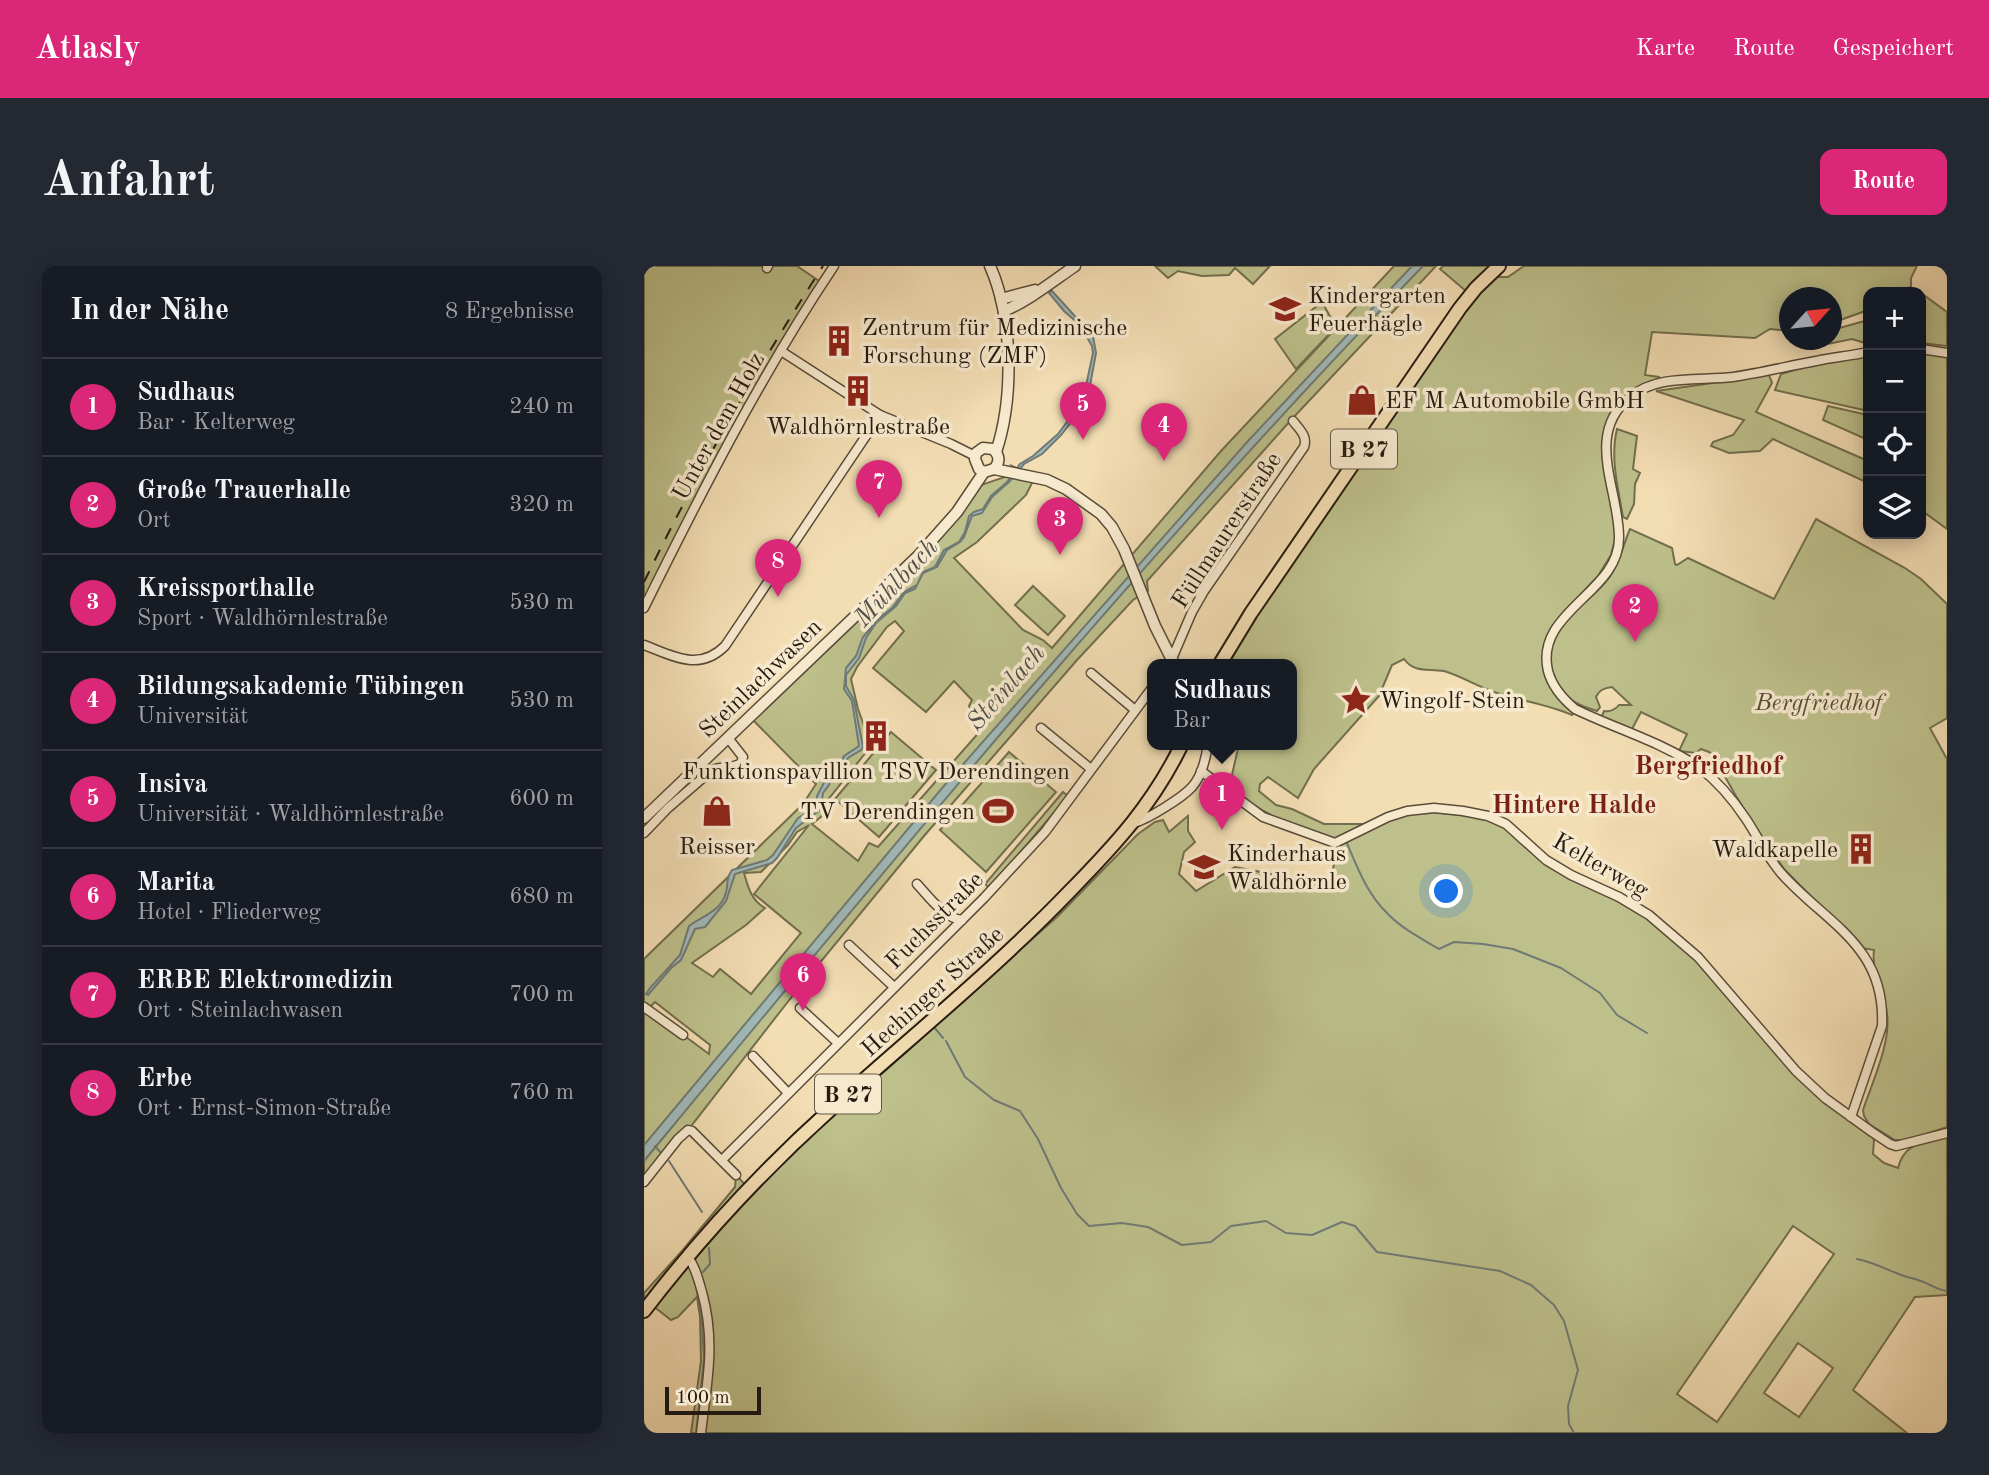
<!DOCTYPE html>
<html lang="de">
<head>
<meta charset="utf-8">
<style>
	body { margin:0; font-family:"Old Standard TT",serif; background:#242831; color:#f1f3f6 }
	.controls { position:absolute; right:21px; top:21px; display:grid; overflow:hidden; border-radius:14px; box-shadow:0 4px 18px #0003 }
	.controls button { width:63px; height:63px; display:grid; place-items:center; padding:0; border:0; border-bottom:2px solid #363941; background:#171b24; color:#f1f3f6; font:35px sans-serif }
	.compass { position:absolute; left:1135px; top:21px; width:63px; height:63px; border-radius:50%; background:#171b24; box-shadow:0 4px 18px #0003; rotate:63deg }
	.scale { position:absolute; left:21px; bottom:18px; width:96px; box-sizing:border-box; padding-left:7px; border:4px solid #261b10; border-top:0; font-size:19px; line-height:24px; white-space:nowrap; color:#261b10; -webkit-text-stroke:5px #f7e9ce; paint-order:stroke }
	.you { position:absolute; left:803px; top:626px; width:24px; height:24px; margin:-18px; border:5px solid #fff; border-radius:50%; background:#1a73e8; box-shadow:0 0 0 10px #1a73e833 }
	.badge { display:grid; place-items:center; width:46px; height:46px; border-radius:50%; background:#db2777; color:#fff; font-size:23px; font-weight:700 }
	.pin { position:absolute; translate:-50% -58px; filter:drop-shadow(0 2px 4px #0008) }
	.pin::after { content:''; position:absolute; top:37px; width:24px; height:21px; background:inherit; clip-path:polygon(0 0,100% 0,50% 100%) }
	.popup { position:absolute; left:503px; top:393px; width:150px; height:91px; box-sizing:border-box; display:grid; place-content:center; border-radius:14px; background:#171b24; filter:drop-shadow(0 2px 5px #0005); font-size:23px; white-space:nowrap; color:#9ea1a6 }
	.popup b { font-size:26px; color:#f1f3f6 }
	.popup::after { content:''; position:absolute; left:50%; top:100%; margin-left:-14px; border:14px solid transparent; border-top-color:#171b24 }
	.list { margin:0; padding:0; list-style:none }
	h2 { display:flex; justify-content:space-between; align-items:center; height:91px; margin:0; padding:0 28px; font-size:30px }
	h2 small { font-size:23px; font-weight:400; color:#9ea1a6 }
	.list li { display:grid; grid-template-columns:46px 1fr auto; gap:21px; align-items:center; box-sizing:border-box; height:98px; padding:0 28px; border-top:2px solid #363941 }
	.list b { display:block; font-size:26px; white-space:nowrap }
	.list p { margin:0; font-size:23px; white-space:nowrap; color:#9ea1a6 }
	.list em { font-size:23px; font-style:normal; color:#9ea1a6 }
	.icon { flex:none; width:38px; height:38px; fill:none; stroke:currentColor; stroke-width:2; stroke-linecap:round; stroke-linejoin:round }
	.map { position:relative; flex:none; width:1303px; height:1167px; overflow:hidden; border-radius:14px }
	header { display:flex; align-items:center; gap:42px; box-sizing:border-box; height:98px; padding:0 35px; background:#db2777; color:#fff }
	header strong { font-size:33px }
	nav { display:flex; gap:38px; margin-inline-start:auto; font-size:24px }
	.intro { display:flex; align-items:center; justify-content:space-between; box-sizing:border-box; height:168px; padding:0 42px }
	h1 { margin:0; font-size:49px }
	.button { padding:18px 32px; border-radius:14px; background:#db2777; color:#fff; font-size:24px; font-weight:700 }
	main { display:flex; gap:42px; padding:0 42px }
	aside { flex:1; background:#171b24; border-radius:14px; box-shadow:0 4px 18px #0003 }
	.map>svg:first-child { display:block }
	.green { fill:#bdc08b; stroke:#726e4e; stroke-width:2; fill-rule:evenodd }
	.water { fill:#a1b9b8; stroke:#707a75; stroke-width:2 }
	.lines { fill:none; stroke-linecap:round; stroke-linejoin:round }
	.stream { stroke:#707a75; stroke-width:2 }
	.minor-casing { stroke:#594c39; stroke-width:11 }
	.tertiary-casing { stroke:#594c39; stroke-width:13 }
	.primary-casing { stroke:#261b10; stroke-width:16 }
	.minor { stroke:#f7e9ce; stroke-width:8 }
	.tertiary { stroke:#f7e9ce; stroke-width:10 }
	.primary { stroke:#f3ddb3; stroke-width:12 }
	.rail { stroke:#261b10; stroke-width:2; stroke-dasharray:12 12; stroke-linecap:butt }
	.labels { text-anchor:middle; stroke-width:7; stroke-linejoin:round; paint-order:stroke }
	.shield { fill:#f7e9ce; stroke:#655949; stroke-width:2 }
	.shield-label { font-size:23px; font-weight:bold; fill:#261b10 }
	.poi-label { font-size:24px; fill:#261b10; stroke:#f7e9ce; text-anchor:start }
	.street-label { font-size:24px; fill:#261b10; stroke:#f7e9ce }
	.park-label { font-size:24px; font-style:italic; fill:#534d35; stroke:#f7e9ce }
	.water-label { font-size:26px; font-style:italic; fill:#51524b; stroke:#f7e9ce }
	.neighbourhood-label { font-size:26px; font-weight:bold; fill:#7a1f14; stroke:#f7e9ce }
</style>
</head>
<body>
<header>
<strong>Atlasly</strong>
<nav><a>Karte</a><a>Route</a><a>Gespeichert</a></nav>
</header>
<div class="intro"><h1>Anfahrt</h1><a class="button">Route</a></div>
<main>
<aside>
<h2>In der Nähe<small>8 Ergebnisse</small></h2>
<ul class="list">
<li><span class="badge">1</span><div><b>Sudhaus</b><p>Bar · Kelterweg</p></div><em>240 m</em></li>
<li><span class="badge">2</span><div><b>Große Trauerhalle</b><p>Ort</p></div><em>320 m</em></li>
<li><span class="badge">3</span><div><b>Kreissporthalle</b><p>Sport · Waldhörnlestraße</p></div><em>530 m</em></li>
<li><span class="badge">4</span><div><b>Bildungsakademie Tübingen</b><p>Universität</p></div><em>530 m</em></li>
<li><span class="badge">5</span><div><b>Insiva</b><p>Universität · Waldhörnlestraße</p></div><em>600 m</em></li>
<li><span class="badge">6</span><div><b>Marita</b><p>Hotel · Fliederweg</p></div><em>680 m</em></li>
<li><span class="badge">7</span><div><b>ERBE Elektromedizin</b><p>Ort · Steinlachwasen</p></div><em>700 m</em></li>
<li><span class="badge">8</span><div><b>Erbe</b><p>Ort · Ernst-Simon-Straße</p></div><em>760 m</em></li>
</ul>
</aside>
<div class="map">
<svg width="1303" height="1167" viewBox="0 0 1303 1167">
	<rect width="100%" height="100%" fill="#f3ddb3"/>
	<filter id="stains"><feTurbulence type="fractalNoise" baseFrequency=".00286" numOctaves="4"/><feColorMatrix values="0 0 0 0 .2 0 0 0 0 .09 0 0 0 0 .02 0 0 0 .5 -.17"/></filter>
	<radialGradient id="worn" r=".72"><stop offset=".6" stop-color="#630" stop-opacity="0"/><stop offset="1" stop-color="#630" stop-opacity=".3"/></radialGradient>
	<!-- green -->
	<g class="green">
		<path d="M0,0H153L178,17L118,115L0,342Z"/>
		<path d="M511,0H626L609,18L591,2L585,9L558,10L534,5L524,12Z"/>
		<path d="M750,0H792L647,154L503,315L504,325L489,334L433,394L280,570L146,733L44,864L0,916V693L159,538L172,518L106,451L273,291L331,221L364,210L370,203L368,200L391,211L382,229L333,276L310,292L379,364L399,374L408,382L577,185ZM251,355L260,365L229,402L282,446L310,415L328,434L325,440L338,463L234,581L225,577L214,595L168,558L178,550L185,541L183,535L223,485V468L214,443L207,413L213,401L243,361ZM165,559L110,628L157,667L107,728L76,703L69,711L48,697L102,659L121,642C107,634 104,621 100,607L117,606L144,579L153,566ZM11,736L66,779L65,788L4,743Z"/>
		<path d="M799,0H849L823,26L796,3Z"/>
		<path d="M880,0H1273L1267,12V20L1261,26H1224V44L1188,57V32H1146L1145,65L1126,63L1111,72L1008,66L1001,109L1015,111L1017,114L990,125L960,170L958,188L971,258V273L967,289L954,310L917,349L902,372L899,397L903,414L910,427L930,447L928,449C903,438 876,435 850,426C833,420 817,410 800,405C785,402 771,408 760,393L748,399L735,430L670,503L654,532L624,511L616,518L615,525L632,539L648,543L680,558H725L690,573C646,559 622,550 585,522L595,478H648V398H585L603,363L829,33L850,11H864Z"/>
		<path d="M1277,27L1303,46V80L1277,77Z"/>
		<path d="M678,36L692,61L652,103L631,73Z"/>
		<path d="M1224,54V78L1208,73L1174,80L1169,77V74H1188V64Z"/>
		<path d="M1277,86L1303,90V263L1277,244Z"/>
		<path d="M1224,89V145L1131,124L1137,108L1174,97Z"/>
		<path d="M1122,108L1125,109L1128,117L1112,146L1224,195V217L1129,173L1116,185L1085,187L1067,180L1069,176L1089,169L1100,154L1012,125L1097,113Z"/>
		<path d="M1184,140L1224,149V174L1179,154Z"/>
		<path d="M973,163L993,170L989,203L996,207L991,218L990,238L983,253L979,251C974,222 966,192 973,163Z"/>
		<path d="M1172,253L1261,302L1277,313L1303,338V452L1286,462L1303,493V861L1276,870L1259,874H1251L1225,858L1220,850L1219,844C1228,817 1247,777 1243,748C1240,726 1227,707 1230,684L1218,682L1141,604L1124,581L1092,530L1076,502L1077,495L1065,486L1057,483L1052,487L1035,485L1043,468L997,446L988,463L957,452L960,445C967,446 971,444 975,439H987L968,421C960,422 955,424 952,431L956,441L953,445C933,439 920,433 911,414C907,407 907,401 907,393C903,356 946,338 965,312C976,297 979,279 986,263L1028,282L1031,298L1033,299L1044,292L1130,333Z"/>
		<path d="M389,320L421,350L404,369L371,339Z"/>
		<path d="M247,466L292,504L235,571L191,533Z"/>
		<path d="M365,486L412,526L342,606L296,564Z"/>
		<path d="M419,526L424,530L346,622L341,618Z"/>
		<path d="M789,546L843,552L861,560L901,596L974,633L1003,651L1052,694L1152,807L1227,868L1230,874L1229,888L1240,897L1254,902C1261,875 1280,878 1303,871V1029L1271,1031L1209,1124L1263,1167H47L57,1095L56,1051L53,1031L34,1051L27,1054L9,1040L0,1039V1027L38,985L91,921L92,909L108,926L164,871L413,651L494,568L511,556L519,554L525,566L544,550V565L551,576L540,586L535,608L552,625L591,601L643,611L668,619L686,615L695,578L746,554L762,548ZM1149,960L1190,988L1073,1156L1033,1128ZM1154,1077L1189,1102L1155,1151L1120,1127Z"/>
	</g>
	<!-- water -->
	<g class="water">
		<path d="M768,0H779C504,284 252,590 0,895V879L299,521L604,175Z"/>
		<path d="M408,25L449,70L452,87L443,136L417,169L398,188L380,198L365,216L348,231L338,247L328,250L320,271L316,276L303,284L293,301L279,307L271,323L261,327L252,340L232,357L222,372L215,392L202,409V420L210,434L219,481L217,484L204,492L199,501L187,511L185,519L179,527L177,543L152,562L133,592L128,597L91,608L82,635L61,661L51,663L37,694L27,702L4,729L2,728L6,722L36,689L45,660C58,650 78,645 82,626C85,616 81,614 88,604L123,594L129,589L154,552L172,542L173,530L184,509L196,499L200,490L215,480L208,435L200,423L202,402L212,390L219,371L234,353L248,342L260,326L273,319L279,306L291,301L300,284L315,276L321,266L325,250L330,246L339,243L347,230L363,216L376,198L389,190L414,168L439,134L449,87L448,80L436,59L420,45L405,27Z"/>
	</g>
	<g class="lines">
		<!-- stream -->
		<g class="stream">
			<path d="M702,575C713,601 723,628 744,648C757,662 778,673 795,683L810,676L839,678L869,683L917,702L956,727L973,749L1003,767"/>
			<path d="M290,761L299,772"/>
			<path d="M302,775L321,811L350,834L376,845L394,873L417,922L433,948L445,960L478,957L504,961L538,979L567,976L587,960L622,955L642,967L668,969L698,956L711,960L733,986L856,1005L887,1019L910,1039L920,1055L934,1104L924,1140L925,1158L930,1167"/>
			<path d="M11,880L17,887"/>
			<path d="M25,895L58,946"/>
			<path d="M1213,993C1232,997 1243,1004 1260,1010C1266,1012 1272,1013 1277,1015C1286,1018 1292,1024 1303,1025"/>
			<path d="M59,1006L66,998L65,982"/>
			<path d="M52,1019L58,1057L60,1093L52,1167"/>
		</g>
		<defs>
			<g id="minor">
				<path d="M123,2L124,0"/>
				<path d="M1277,83L1303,87"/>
				<path d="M137,85L236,149L307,178L331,190"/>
				<path d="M0,342C58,225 117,109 190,0"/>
				<path d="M0,379C29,390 55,406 81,380L236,149"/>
				<path d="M527,395L548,346L560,325L660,181C664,170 655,163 649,155"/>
				<path d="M447,407L491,444"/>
				<path d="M397,462L447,503"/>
				<path d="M557,505L619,551L691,577L744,551L763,545L790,542L819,545L844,550L862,558L902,594L927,609L975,631L1005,649L1054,691L1152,805L1181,832L1228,866L1246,878L1252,880L1303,867"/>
				<path d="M490,557C504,553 538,532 548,521C558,510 562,492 564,478"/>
				<path d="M0,567L24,542L68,504C77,500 88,503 97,497L99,491L84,472"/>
				<path d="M273,618C285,631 300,652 318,654"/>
				<path d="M205,679L250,721"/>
				<path d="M0,741L39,769"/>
				<path d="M156,742L194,777"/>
				<path d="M109,790L144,827"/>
				<path d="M1207,851L1238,760C1242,679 1181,657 1137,607C1123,591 1114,571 1102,553C1090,535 1073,515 1056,502C1018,476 972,463 931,443C919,433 908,420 904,405C890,345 976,327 975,271C975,224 940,168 986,131C1014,108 1055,115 1089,111C1117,107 1144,100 1172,95C1189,91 1207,90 1224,86"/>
				<path d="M78,894L340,632L401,566L508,422"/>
				<path d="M0,916L34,873L44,864L48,865L92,909"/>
				<path d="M44,991C52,1002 54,1013 58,1026C72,1077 63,1116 57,1167"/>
			</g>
			<g id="tertiary">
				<path d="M346,0C369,52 370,132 352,186"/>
				<path d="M357,33L391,24"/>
				<path d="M360,45C384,35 409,15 431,0"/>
				<path d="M340,206L350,203L403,214L422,223L457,248L468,261L480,283L511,360L530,398"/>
				<path d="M340,206L335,203L331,193L332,187L339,182L349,183C356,190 356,196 350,203"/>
				<path d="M0,552L273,291L313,246L340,206"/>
			</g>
			<g id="primary">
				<path d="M576,398L607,347L816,42L832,22L855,0"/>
				<path d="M0,1045C56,972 118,905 187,843C267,771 351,703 426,625C472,578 509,538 538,478"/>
			</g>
		</defs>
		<!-- minor casing -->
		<use href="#minor" class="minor-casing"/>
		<!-- tertiary casing -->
		<use href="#tertiary" class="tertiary-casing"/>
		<!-- primary casing -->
		<use href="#primary" class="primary-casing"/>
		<!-- minor -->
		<use href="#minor" class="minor"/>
		<!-- tertiary -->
		<use href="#tertiary" class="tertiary"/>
		<!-- primary -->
		<use href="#primary" class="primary"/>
		<!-- rail -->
		<path class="rail" d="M0,316C53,207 113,102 179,0"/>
	</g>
	<!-- icons -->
	<defs>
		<symbol id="school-bare" viewBox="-9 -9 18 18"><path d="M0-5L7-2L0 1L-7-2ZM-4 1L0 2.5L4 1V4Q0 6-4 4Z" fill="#8f2418" stroke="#f7e9ce" stroke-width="2.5" paint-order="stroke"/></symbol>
		<symbol id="building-bare" viewBox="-9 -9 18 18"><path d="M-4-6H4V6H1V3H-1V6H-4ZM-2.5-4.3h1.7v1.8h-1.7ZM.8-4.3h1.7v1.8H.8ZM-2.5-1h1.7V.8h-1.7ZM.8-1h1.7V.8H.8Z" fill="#8f2418" stroke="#f7e9ce" stroke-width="2.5" paint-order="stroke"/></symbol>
		<symbol id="shop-bare" viewBox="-9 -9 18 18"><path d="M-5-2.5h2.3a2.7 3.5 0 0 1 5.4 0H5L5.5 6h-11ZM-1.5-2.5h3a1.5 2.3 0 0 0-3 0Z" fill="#8f2418" stroke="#f7e9ce" stroke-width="2.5" paint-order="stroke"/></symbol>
		<symbol id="sight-bare" viewBox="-9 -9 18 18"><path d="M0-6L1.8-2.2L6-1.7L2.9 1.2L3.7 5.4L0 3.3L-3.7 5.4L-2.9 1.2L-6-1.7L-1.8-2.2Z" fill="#8f2418" stroke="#f7e9ce" stroke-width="2.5" paint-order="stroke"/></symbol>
		<symbol id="stadium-bare" viewBox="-9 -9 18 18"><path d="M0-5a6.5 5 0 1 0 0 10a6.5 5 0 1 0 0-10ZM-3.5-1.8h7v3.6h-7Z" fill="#8f2418" stroke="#f7e9ce" stroke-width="2.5" paint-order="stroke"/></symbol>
	</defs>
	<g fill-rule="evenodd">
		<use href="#school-bare" x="619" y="21" width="44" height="44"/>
		<use href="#building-bare" x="173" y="53" width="44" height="44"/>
		<use href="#building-bare" x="192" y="103" width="44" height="44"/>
		<use href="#shop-bare" x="696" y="112" width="44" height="44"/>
		<use href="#sight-bare" x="690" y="412" width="44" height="44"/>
		<use href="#building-bare" x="210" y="448" width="44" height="44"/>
		<use href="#shop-bare" x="51" y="523" width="44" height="44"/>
		<use href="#stadium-bare" x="332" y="523" width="44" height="44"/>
		<use href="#building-bare" x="1195" y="561" width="44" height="44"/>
		<use href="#school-bare" x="538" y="579" width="44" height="44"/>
	</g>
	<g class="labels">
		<!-- shield labels -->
		<g class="shield">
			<rect x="687" y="163.5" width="66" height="39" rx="5"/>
			<rect x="171" y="808.5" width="66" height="39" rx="5"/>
		</g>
		<g class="shield-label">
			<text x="720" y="191">B 27</text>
			<text x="204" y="836">B 27</text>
		</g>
		<!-- poi labels -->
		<g class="poi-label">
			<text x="664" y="37">Kindergarten<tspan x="664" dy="28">Feuerhägle</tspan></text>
			<text x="218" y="69">Zentrum für Medizinische<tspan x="218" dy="28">Forschung (ZMF)</tspan></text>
			<text x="741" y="142">EF M Automobile GmbH</text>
			<text x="214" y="168" text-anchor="middle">Waldhörnlestraße</text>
			<text x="735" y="442">Wingolf-Stein</text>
			<text x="232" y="513" text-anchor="middle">Funktionspavillion TSV Derendingen</text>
			<text x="331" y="553" text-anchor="end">TV Derendingen</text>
			<text x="73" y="588" text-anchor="middle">Reisser</text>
			<text x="1194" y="591" text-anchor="end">Waldkapelle</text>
			<text x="583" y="595">Kinderhaus<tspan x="583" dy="28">Waldhörnle</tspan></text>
		</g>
		<!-- street labels -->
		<g class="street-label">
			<text transform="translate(74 160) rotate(-61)" y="8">Unter dem Holz</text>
			<text transform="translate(582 264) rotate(-57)" y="8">Füllmaurerstraße</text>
			<text transform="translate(116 412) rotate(-44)" y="8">Steinlachwasen</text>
			<text transform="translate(957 599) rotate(30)" y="8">Kelterweg</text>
			<text transform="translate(290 654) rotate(-45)" y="8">Fuchsstraße</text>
			<text transform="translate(288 725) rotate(-42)" y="8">Hechinger Straße</text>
		</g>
		<!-- park labels -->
		<g class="park-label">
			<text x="1175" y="444">Bergfriedhof</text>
		</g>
		<!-- water labels -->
		<g class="water-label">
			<text transform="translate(251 316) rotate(-47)" y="9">Mühlbach</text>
			<text transform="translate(361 421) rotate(-49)" y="9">Steinlach</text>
		</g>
		<!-- neighbourhood labels -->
		<g class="neighbourhood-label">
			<text x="1064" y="508">Bergfriedhof</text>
			<text x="930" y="547">Hintere Halde</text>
		</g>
	</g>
	<rect width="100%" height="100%" filter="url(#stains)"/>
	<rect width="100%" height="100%" fill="url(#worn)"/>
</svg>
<div class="controls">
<button>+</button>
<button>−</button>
<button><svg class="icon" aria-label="locate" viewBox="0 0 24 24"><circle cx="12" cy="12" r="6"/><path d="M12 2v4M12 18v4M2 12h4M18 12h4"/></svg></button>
<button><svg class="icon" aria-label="layers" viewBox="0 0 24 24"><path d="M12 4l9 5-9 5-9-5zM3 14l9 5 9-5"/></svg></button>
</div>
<svg class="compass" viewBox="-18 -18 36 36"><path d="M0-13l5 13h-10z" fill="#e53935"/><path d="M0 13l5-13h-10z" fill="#9ea1a6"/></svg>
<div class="scale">100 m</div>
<div class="you"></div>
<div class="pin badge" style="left:578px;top:564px">1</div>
<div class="popup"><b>Sudhaus</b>Bar</div>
<div class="pin badge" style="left:991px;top:376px">2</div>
<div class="pin badge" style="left:416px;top:289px">3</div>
<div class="pin badge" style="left:520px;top:195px">4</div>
<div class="pin badge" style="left:439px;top:174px">5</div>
<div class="pin badge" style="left:159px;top:745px">6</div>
<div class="pin badge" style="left:235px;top:252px">7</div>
<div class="pin badge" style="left:134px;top:331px">8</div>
</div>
</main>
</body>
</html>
